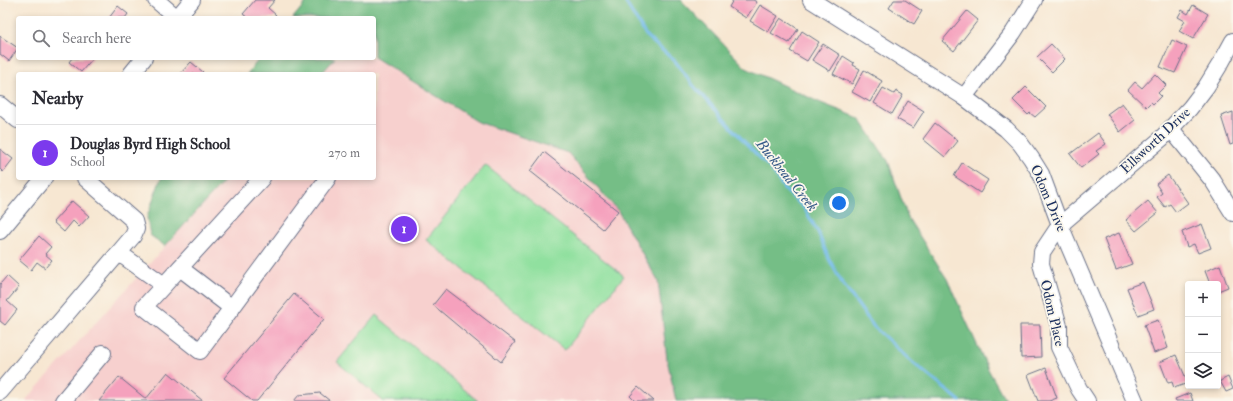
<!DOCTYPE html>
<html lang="en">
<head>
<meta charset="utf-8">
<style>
	body { margin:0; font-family:"IM FELL Double Pica",serif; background:#f2f2f3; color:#2b2b33 }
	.controls { position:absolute; right:12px; bottom:12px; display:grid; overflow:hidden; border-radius:4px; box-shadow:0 2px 6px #0003 }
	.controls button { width:36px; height:36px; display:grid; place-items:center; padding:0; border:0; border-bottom:1px solid #e1e1e2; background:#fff; color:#2b2b33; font:20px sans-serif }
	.you { position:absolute; left:839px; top:203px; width:14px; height:14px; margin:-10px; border:3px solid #fff; border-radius:50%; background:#1a73e8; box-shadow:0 0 0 6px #1a73e833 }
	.badge { display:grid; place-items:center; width:26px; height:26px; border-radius:50%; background:#7c3aed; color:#fff; font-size:13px; font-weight:700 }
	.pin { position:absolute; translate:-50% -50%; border:2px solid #fff; box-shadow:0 1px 4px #0006 }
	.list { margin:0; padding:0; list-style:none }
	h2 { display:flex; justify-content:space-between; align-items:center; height:52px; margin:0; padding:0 16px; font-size:17px }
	h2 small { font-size:13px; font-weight:400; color:#7c7c81 }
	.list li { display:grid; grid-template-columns:26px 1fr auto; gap:12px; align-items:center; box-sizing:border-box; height:56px; padding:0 16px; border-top:1px solid #e1e1e2 }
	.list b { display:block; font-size:15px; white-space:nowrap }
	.list p { margin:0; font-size:13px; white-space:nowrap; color:#7c7c81 }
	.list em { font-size:13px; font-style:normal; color:#7c7c81 }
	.icon { flex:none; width:22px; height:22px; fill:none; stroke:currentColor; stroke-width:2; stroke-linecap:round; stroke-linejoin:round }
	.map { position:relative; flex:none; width:1233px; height:401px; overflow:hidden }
	.search { position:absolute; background:#fff; box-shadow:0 2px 6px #0003; left:16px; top:16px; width:360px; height:44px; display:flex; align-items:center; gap:10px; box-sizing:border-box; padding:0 14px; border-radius:4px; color:#7c7c81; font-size:15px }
	.panel { position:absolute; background:#fff; box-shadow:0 2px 6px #0003; left:16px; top:72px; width:360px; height:108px; border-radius:4px }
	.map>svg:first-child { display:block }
	.built { fill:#f7d0ce }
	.green { fill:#90e09f; stroke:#56887e }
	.forest { fill:#74be86; stroke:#487672 }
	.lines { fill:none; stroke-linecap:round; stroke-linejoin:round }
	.stream { stroke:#73bbeb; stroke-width:3 }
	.building { fill:#f5a1bd }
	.minor-casing { stroke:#686f87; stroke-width:18 }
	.minor { stroke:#fff; stroke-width:16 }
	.labels { text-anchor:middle; stroke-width:3.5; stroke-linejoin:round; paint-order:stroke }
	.street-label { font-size:14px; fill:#1b2f5e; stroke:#fbf7ec }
	.water-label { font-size:15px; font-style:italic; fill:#355988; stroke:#fbf7ec }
</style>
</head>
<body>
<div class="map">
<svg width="1233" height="401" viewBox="0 0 1233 401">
	<rect width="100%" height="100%" fill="#fbf7ec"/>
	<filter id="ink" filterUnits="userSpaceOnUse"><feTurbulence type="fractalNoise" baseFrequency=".025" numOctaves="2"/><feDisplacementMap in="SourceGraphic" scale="8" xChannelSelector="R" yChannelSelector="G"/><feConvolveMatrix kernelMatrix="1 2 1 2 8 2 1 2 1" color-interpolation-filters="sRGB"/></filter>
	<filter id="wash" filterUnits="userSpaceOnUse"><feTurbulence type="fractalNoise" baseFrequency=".012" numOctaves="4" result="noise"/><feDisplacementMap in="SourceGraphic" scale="16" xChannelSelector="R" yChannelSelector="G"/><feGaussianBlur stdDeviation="0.9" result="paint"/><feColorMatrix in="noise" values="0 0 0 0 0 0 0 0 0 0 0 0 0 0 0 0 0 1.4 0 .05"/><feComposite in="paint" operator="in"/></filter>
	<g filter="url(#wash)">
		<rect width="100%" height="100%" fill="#f7e7d2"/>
		<!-- built -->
		<path class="built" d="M374,57L478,122L568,153L618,211L658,281L667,359L676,401H25L227,178H374V74H321L335,58H374Z"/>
		<!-- green -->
		<g class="green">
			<path d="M485,165L624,276L565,350L426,240Z"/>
			<path d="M376,315L478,401H383L337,362Z"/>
		</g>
		<!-- forest -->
		<g class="forest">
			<path d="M308,0H681L746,68L821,103L859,118L888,161L908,218L947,279L989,371L1006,401H676L667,359L658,281L618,211L568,153L478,122L374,57V18H293Z"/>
			<path d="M260,58H335L321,74H247Z"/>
			<path d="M161,178H227L165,246L150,235L147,217Z"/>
		</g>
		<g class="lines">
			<!-- stream -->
			<path class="stream" d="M624,0L647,37L675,61L693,85L751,149L770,168L785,190L804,208L818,232L829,259L842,283L874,327L913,363L960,401"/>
		</g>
		<g id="blocks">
			<!-- building -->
			<g class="building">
				<path d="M255,0H275L268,8L276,15L273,18H248L243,14Z"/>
				<path d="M733,0H753L757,2L746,18L729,7Z"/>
				<path d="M894,0H905L922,11L914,24L889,8Z"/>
				<path d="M760,5L778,16L768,32L750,21Z"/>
				<path d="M1193,5L1208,14L1193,39L1179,31L1185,21L1178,17L1182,10L1188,14Z"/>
				<path d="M118,6L128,14L125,18H109Z"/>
				<path d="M967,11L978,20L954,51L942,41Z"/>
				<path d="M781,18L798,29L789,43L771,33Z"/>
				<path d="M802,31L819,42L807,61L790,51Z"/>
				<path d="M0,36L18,48L9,61L0,54Z"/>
				<path d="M1172,40L1187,47L1175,73L1160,67Z"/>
				<path d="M823,44L840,55L830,71L812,60Z"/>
				<path d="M1051,44L1065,59L1052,72L1037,57Z"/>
				<path d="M843,56L854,63L853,65L860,69L852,84L833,74Z"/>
				<path d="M72,58H93L81,72L69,62Z"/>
				<path d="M191,62L203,72L201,74H180Z"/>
				<path d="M864,70L882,81L870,102L852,92Z"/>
				<path d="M1155,74L1166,85L1158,93L1161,96L1153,104L1151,102L1146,107L1128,90L1135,82L1142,88Z"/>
				<path d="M1026,87L1046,107L1035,117L1030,113L1028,115L1013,100Z"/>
				<path d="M883,88L894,94L896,91L903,95L892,114L874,103Z"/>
				<path d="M908,101L924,111L913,128L897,119Z"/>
				<path d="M1122,103L1135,120L1120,132L1107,114Z"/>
				<path d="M1233,112V144L1230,145L1221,116Z"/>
				<path d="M935,123L958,141L945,157L923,139Z"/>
				<path d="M1098,133L1106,144L1096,151L1099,154L1081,168L1070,154Z"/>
				<path d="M0,149L13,159L3,172L0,169Z"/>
				<path d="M544,152L618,211L603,229L530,171Z"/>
				<path d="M962,163L988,180L980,193L954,176Z"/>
				<path d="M1168,175L1188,203L1176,212L1170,204L1165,207L1157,197L1162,193L1156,184Z"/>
				<path d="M72,201L89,216L79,227L73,221L64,232L53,222Z"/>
				<path d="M1148,201L1158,213L1136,231L1126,220Z"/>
				<path d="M1202,224L1211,248L1198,253L1194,244L1187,247L1182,232Z"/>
				<path d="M1119,233L1132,264L1116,270L1104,239Z"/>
				<path d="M39,236L51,247L45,254L52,260L45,268L37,262L31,270L19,260Z"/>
				<path d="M1220,265L1228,287L1218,291V284H1210L1205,271Z"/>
				<path d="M7,276L19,287L7,301L17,310L5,325L0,321V284Z"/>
				<path d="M1143,282L1154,309L1138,315L1127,288Z"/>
				<path d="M446,289L515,342L501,362L433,305Z"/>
				<path d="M294,294L324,319L257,401H252L224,378Z"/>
				<path d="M1158,320L1168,348L1154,353L1144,325Z"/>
				<path d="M1020,325H1040L1041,357L1021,358Z"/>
				<path d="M1176,355L1188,383L1174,388L1172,382L1168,383L1160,362Z"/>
				<path d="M1046,368L1057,398L1049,401H1038L1028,375Z"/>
				<path d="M168,372L203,401H99L119,377L146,399Z"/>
				<path d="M1228,377L1233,389L1226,392L1220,381Z"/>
				<path d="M638,387L654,401H635L630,396Z"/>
				<path d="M320,393L330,401H294L299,395Z"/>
				<path d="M1190,393L1193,401H1176L1175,399Z"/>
			</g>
		</g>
	</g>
	<g filter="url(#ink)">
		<use href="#blocks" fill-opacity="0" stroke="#686f87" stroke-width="1"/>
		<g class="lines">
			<defs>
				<g id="minor">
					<path d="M156,0L177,18"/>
					<path d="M811,0L964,97L1006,129L1020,143L1031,158L1041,174L1060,225L1135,401"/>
					<path d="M177,18L192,0"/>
					<path d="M131,74L144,58"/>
					<path d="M964,97L1013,33L1034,0"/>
					<path d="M0,105L18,120"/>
					<path d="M1171,129L1213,181L1233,213"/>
					<path d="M262,178L144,307L200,351L328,178"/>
					<path d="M0,231L44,178"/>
					<path d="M119,253L164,285"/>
					<path d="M180,268L232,308"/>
					<path d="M0,392L133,236L136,229L134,221L85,178"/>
					<path d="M63,401L103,353"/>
					<path d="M1087,401L1079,389L1059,347V326L1041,264L1042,252L1060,225L1161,139L1190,108L1206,87L1222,61L1233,41"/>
				</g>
			</defs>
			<!-- minor casing -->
			<use href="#minor" class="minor-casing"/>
			<!-- minor -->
			<use href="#minor" class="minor"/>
		</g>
	</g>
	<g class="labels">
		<!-- street labels -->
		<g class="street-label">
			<text transform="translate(1155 140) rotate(-43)" y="5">Ellsworth Drive</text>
			<text transform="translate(1049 198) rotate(67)" y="5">Odom Drive</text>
			<text transform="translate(1053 313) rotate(77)" y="5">Odom Place</text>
		</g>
		<!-- water labels -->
		<g class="water-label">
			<text transform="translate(787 175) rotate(51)" y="5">Buckhead Creek</text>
		</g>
	</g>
</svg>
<div class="controls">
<button>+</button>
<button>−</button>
<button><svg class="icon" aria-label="layers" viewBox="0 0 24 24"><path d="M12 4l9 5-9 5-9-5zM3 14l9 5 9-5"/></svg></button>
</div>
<div class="you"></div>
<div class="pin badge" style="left:404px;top:229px">1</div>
<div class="search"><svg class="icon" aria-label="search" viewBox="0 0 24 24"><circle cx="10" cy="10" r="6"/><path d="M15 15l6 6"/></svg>Search here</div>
<section class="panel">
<h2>Nearby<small></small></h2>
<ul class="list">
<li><span class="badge">1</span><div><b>Douglas Byrd High School</b><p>School</p></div><em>270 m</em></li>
</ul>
</section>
</div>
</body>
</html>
